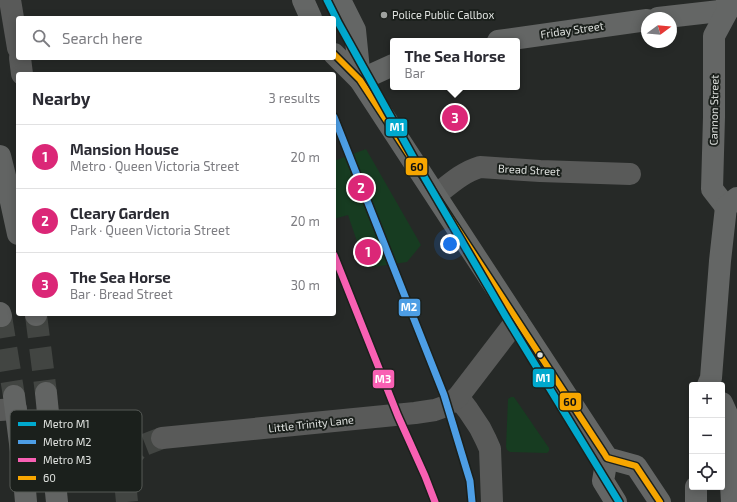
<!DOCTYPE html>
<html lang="en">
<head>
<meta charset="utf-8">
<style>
	body { margin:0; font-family:"Exo 2",sans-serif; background:#f7f7f7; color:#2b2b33 }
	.controls { position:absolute; right:12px; bottom:12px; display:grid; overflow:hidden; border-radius:4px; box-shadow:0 2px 10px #0003 }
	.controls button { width:36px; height:36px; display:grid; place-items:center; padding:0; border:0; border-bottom:1px solid #e1e1e2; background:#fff; color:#2b2b33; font:20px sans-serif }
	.compass { position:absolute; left:641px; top:12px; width:36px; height:36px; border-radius:50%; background:#fff; box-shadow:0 2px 10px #0003; rotate:74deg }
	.you { position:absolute; left:450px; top:244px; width:14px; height:14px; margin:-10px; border:3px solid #fff; border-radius:50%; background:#1a73e8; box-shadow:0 0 0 6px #1a73e833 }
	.badge { display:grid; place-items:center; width:26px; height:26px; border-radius:50%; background:#db2777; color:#fff; font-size:13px; font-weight:700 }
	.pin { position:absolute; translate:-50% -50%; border:2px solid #fff; box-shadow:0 1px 4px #0006 }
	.popup { position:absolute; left:390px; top:38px; width:130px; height:52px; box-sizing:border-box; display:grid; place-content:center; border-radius:4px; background:#fff; filter:drop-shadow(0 1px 3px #0005); font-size:13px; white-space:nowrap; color:#7c7c81 }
	.popup b { font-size:15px; color:#2b2b33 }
	.popup::after { content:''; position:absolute; left:50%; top:100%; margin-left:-8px; border:8px solid transparent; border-top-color:#fff }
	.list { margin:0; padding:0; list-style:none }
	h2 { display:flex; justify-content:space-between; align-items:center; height:52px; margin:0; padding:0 16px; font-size:17px }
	h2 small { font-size:13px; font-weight:400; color:#7c7c81 }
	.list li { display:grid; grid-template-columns:26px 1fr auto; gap:12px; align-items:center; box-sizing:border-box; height:64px; padding:0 16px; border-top:1px solid #e1e1e2 }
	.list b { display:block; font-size:15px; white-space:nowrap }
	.list p { margin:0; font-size:13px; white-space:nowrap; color:#7c7c81 }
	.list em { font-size:13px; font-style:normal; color:#7c7c81 }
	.icon { flex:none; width:22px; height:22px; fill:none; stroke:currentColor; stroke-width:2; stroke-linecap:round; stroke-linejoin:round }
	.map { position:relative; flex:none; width:737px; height:502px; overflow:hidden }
	.search { position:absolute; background:#fff; box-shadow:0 2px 10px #0003; left:16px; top:16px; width:320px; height:44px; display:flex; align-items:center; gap:10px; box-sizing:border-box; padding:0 14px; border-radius:4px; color:#7c7c81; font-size:15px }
	.panel { position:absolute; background:#fff; box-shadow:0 2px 10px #0003; left:16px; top:72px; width:320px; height:244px; border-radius:4px }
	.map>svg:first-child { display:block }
	.green { fill:#173c21 }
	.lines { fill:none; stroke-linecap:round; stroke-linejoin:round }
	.street-tunnel { stroke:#424542; stroke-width:22; stroke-dasharray:22 11; stroke-linecap:butt }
	.primary-tunnel { stroke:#424542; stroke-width:22; stroke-dasharray:22 11; stroke-linecap:butt }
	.street { stroke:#595a59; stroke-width:22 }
	.secondary { stroke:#646665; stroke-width:22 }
	.primary { stroke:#626463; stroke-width:22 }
	.bus-1-casing { stroke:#1b201c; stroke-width:9 }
	.bus-1 { stroke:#f7a600; stroke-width:6 }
	.metro-1-casing { stroke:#1b201c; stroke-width:10 }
	.metro-2-casing { stroke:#1b201c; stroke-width:10 }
	.metro-3-casing { stroke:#1b201c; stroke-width:10 }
	.metro-1 { stroke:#00a9ce; stroke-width:7 }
	.metro-2 { stroke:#4d9ee5; stroke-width:7 }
	.metro-3 { stroke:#f860b3; stroke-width:7 }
	.poi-dot { fill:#9ea19e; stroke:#1b201c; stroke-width:1.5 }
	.bus-dot { fill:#dee1de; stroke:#1b201c; stroke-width:1.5 }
	.labels { text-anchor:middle; stroke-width:4; stroke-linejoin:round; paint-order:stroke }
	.poi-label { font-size:11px; fill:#dee1de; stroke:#1b201c; text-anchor:start }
	.street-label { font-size:11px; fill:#dee1de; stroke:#1b201c }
	.key { fill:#1b201c; stroke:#565a56; stroke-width:1 }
	.key-label { font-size:11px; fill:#dee1de }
	.line-badge { stroke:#1b201c; stroke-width:1.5 }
	.badge-label { font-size:11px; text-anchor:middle; font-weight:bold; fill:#fff }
	.pale-badge-label { font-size:11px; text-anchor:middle; font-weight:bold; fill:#111 }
</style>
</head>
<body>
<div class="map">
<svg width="737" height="502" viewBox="0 0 737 502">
	<rect width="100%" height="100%" fill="#262927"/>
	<!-- green -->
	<g class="green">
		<path d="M366,149L421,245L407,262L366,268L348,215L334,219V161Z"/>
		<path d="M511,397H514L549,448V451L547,453L510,452L507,450L506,447L508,399Z"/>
	</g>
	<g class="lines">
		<!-- street-tunnel -->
		<path class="street-tunnel" d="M127,502L125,481L128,460L139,447L162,438"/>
		<!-- primary-tunnel -->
		<g class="primary-tunnel">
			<path d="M36,315L46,393"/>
			<path d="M1,316L14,396"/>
		</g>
		<!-- street -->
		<g class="street">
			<path d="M10,0L18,48"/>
			<path d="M20,58L22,74"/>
			<path d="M436,195C450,184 463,172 480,167L540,171L630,174"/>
			<path d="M458,397L468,410L480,428L486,440L490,449L492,502"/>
			<path d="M0,410L16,409"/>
			<path d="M162,438L415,413L435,410L446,406L458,397L517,320"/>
		</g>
		<!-- secondary -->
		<g class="secondary">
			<path d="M303,0L311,18"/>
			<path d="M340,0L355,30L360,80"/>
			<path d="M658,18L728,10"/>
			<path d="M498,41L647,20"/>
			<path d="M334,54L360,80L604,453L607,458L636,466L660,502"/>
			<path d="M360,80L393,65"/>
			<path d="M726,207L712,189L714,117V36L728,10L727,0"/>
			<path d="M708,385L711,378L720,261L726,207L737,198"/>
			<path d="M722,403L727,414L732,502"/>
			<path d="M607,458L603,481L616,502"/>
			<path d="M696,487V502"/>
		</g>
		<!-- primary -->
		<g class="primary">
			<path d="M0,156L8,188L18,234"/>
			<path d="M0,313L1,316"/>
			<path d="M36,314V315"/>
			<path d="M46,393L57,502"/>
			<path d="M14,396L23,467L26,502"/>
		</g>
		<defs>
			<path id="bus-1" d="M334,54L360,80L604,453L607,458L636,466L660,502"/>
		</defs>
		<!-- bus-1 casing -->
		<use href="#bus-1" class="bus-1-casing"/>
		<!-- bus-1 -->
		<use href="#bus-1" class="bus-1"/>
		<defs>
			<path id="metro-1" d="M327,0L339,24L426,180L506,317L619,502"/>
			<path id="metro-2" d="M334,117L444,395L470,481L472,502"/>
			<path id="metro-3" d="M334,255L398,416L425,476L435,502"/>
		</defs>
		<!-- metro-1 casing -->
		<use href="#metro-1" class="metro-1-casing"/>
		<!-- metro-2 casing -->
		<use href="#metro-2" class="metro-2-casing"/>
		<!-- metro-3 casing -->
		<use href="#metro-3" class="metro-3-casing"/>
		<!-- metro-1 -->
		<use href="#metro-1" class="metro-1"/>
		<!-- metro-2 -->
		<use href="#metro-2" class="metro-2"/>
		<!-- metro-3 -->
		<use href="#metro-3" class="metro-3"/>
	</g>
	<!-- markers -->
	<circle class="poi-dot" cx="384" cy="15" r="4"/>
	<circle class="bus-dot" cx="540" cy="355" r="3.5"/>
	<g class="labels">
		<!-- poi labels -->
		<g class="poi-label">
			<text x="392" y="19">Police Public Callbox</text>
		</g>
		<!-- street labels -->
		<g class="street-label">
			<text transform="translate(572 30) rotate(-8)" y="4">Friday Street</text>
			<text transform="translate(714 110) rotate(-89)" y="4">Cannon Street</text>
			<text transform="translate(529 170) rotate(3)" y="4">Bread Street</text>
			<text transform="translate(311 424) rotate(-6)" y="4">Little Trinity Lane</text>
		</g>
	</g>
	<!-- legend -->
	<rect x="10" y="410" width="132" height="82" rx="6" class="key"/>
	<rect x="18" y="422" width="18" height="4" fill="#00a9ce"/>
	<rect x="18" y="440" width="18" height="4" fill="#4d9ee5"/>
	<rect x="18" y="458" width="18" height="4" fill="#f860b3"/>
	<rect x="18" y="476" width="18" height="4" fill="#f7a600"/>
	<g class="key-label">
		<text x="43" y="428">Metro M1</text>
		<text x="43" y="446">Metro M2</text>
		<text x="43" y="464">Metro M3</text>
		<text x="43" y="482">60</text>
	</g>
	<g class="line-badge">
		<rect x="385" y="118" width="23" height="19" rx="4" fill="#00a9ce"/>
		<rect x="405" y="157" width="23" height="19" rx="4" fill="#f7a600"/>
		<rect x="398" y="298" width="23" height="19" rx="4" fill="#4d9ee5"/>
		<rect x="532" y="368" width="23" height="20" rx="4" fill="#00a9ce"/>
		<rect x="372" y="369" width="23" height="20" rx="4" fill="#f860b3"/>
		<rect x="559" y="392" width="23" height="19" rx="4" fill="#f7a600"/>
	</g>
	<g class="badge-label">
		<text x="397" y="131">M1</text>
		<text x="409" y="311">M2</text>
		<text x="543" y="382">M1</text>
		<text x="383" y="383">M3</text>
	</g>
	<g class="pale-badge-label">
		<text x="417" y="171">60</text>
		<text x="570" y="406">60</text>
	</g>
</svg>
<div class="controls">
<button>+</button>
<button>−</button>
<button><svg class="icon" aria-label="locate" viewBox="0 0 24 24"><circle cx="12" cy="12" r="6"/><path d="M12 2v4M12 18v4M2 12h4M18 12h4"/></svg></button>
</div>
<svg class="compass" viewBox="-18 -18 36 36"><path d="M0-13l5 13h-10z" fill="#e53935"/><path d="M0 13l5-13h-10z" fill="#7c7c81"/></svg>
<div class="you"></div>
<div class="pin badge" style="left:368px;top:252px">1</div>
<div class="pin badge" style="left:361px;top:188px">2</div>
<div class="pin badge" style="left:455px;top:118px">3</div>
<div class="popup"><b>The Sea Horse</b>Bar</div>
<div class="search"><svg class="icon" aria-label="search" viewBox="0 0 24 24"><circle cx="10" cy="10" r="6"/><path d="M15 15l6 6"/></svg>Search here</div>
<section class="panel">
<h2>Nearby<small>3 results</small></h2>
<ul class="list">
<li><span class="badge">1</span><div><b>Mansion House</b><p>Metro · Queen Victoria Street</p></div><em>20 m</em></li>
<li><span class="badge">2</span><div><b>Cleary Garden</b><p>Park · Queen Victoria Street</p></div><em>20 m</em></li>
<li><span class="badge">3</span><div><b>The Sea Horse</b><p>Bar · Bread Street</p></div><em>30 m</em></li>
</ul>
</section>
</div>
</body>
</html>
